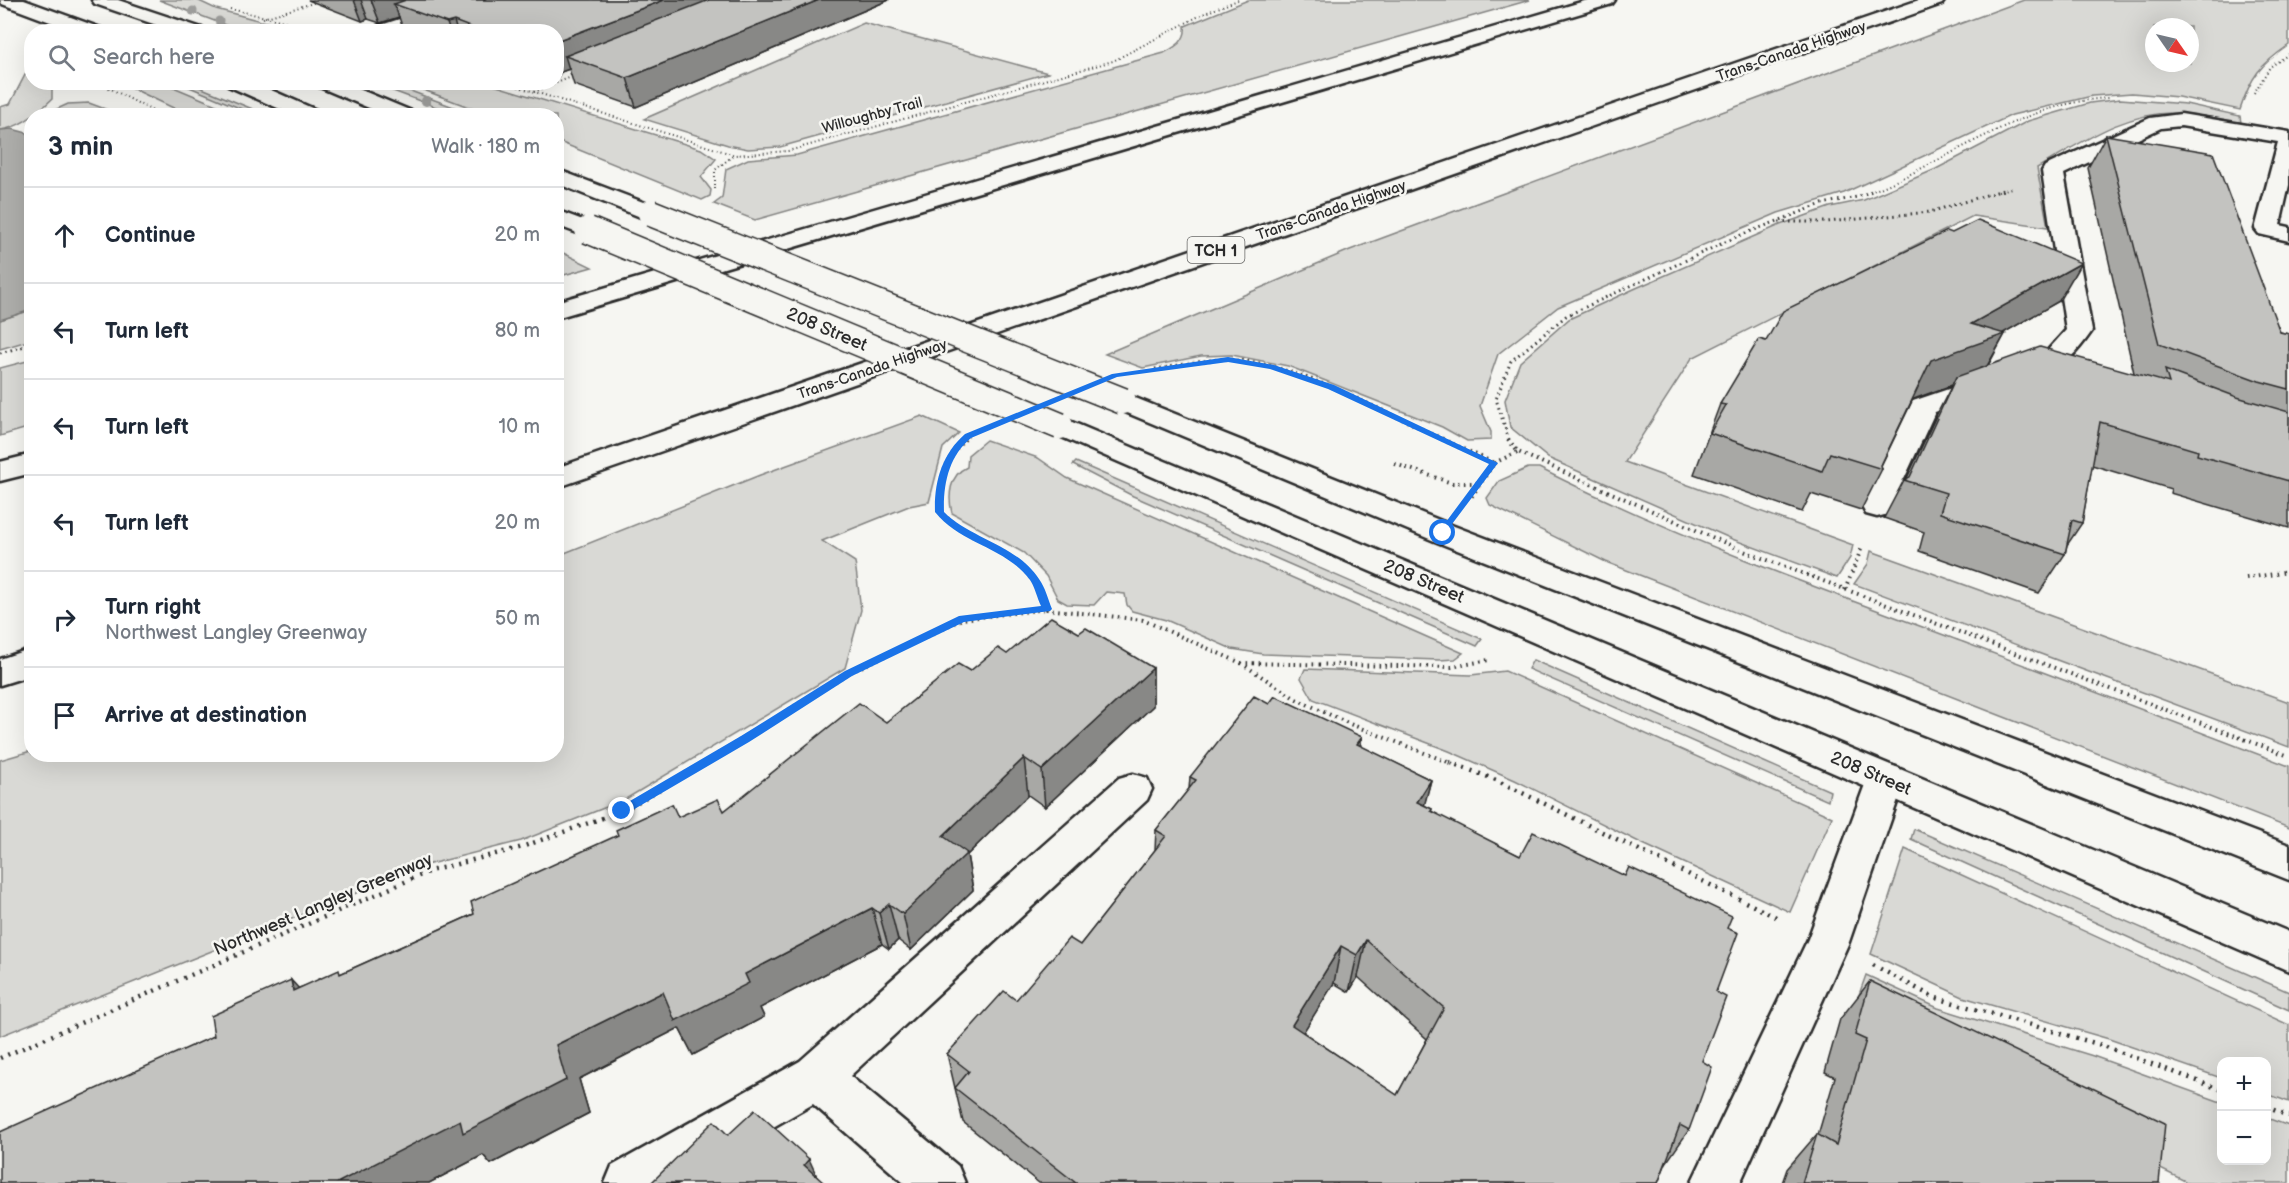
<!DOCTYPE html>
<html lang="en">
<head>
<meta charset="utf-8">
<style>
	body { margin:0; font-family:"Balsamiq Sans",sans-serif; background:#f6f6f7; color:#1f2937 }
	.controls { position:absolute; right:18px; bottom:18px; display:grid; overflow:hidden; border-radius:12px; box-shadow:0 6px 24px #0002 }
	.controls button { width:54px; height:54px; display:grid; place-items:center; padding:0; border:0; border-bottom:2px solid #e0e1e3; background:#fff; color:#1f2937; font:30px sans-serif }
	.compass { position:absolute; left:2145px; top:18px; width:54px; height:54px; border-radius:50%; background:#fff; box-shadow:0 6px 24px #0002; rotate:124deg }
	.stop { position:absolute; width:18px; height:18px; margin:-14px; border:4px solid #1a73e8; border-radius:50%; background:#fff }
	.stop.end { background:#1a73e8; border-color:#fff; box-shadow:0 2px 6px #0008 }
	.list { margin:0; padding:0; list-style:none }
	h2 { display:flex; justify-content:space-between; align-items:center; height:78px; margin:0; padding:0 24px; font-size:26px }
	h2 small { font-size:20px; font-weight:400; color:#747a83 }
	.list li { display:grid; grid-template-columns:39px 1fr auto; gap:18px; align-items:center; box-sizing:border-box; height:96px; padding:0 24px; border-top:2px solid #e0e1e3 }
	.list b { display:block; font-size:22px; white-space:nowrap }
	.list p { margin:0; font-size:20px; white-space:nowrap; color:#747a83 }
	.list em { font-size:20px; font-style:normal; color:#747a83 }
	.icon { flex:none; width:33px; height:33px; fill:none; stroke:currentColor; stroke-width:2; stroke-linecap:round; stroke-linejoin:round }
	.map { position:relative; flex:none; width:2289px; height:1183px; overflow:hidden }
	.search { position:absolute; background:#fff; box-shadow:0 6px 24px #0002; left:24px; top:24px; width:540px; height:66px; display:flex; align-items:center; gap:15px; box-sizing:border-box; padding:0 21px; border-radius:24px; color:#747a83; font-size:22px }
	.panel { position:absolute; background:#fff; box-shadow:0 6px 24px #0002; left:24px; top:108px; width:540px; height:654px; border-radius:24px }
	.map>svg:first-child { display:block }
	.green { fill:#d9d9d5; stroke:#828280; stroke-width:1.5; fill-rule:evenodd }
	.water { fill:#aeaeab; stroke:#7a7a78; stroke-width:1.5 }
	.lines { fill:none; stroke-linecap:round; stroke-linejoin:round }
	.service-casing { stroke:#2b2b2b; stroke-width:5 }
	.secondary-casing { stroke:#2b2b2b; stroke-width:5 }
	.motorway-casing { stroke:#2b2b2b; stroke-width:5 }
	.path-far3 { stroke:#2b2b2b; stroke-width:2; stroke-dasharray:1 3; stroke-linecap:butt }
	.path-far2 { stroke:#2b2b2b; stroke-width:3; stroke-dasharray:1.5 4; stroke-linecap:butt }
	.path-far1 { stroke:#2b2b2b; stroke-width:4; stroke-dasharray:1.5 4.5; stroke-linecap:butt }
	.path { stroke:#2b2b2b; stroke-width:4.5; stroke-dasharray:2 6; stroke-linecap:butt }
	.service { fill:#f6f6f2; fill-rule:evenodd }
	.secondary { fill:#f6f6f2; fill-rule:evenodd }
	.motorway { fill:#f6f6f2; fill-rule:evenodd }
	.secondary-bridge-casing { stroke:#2b2b2b; stroke-width:29; stroke-linecap:butt }
	.secondary-bridge { stroke:#f6f6f2; stroke-width:26 }
	.tree { fill:#9e9e9c }
	.wall { fill:#a8a8a5; stroke:#2b2b2b; stroke-width:1.5; fill-rule:evenodd }
	.shaded-wall { fill:#888886; stroke:#2b2b2b; stroke-width:1.5 }
	.building { fill:#c3c3c0; stroke:#2b2b2b; stroke-width:1.5; fill-rule:evenodd }
	.route { fill:#1a73e8 }
	.labels { text-anchor:middle; stroke-width:5; stroke-linejoin:round; paint-order:stroke }
	.far-street-label { font-size:15px; fill:#2b2b2b; stroke:#f6f6f2 }
	.shield { fill:#f6f6f2; stroke:#686867; stroke-width:1.5 }
	.shield-label { font-size:16px; font-weight:bold; fill:#2b2b2b }
	.street-label { font-size:18px; fill:#2b2b2b; stroke:#f6f6f2 }
</style>
</head>
<body>
<div class="map">
<svg width="2289" height="1183" viewBox="0 0 2289 1183">
	<rect width="100%" height="100%" fill="#f6f6f2"/>
	<filter id="ink" filterUnits="userSpaceOnUse"><feTurbulence type="fractalNoise" baseFrequency=".0167" numOctaves="2"/><feDisplacementMap in="SourceGraphic" scale="12" xChannelSelector="R" yChannelSelector="G"/><feConvolveMatrix kernelMatrix="1 2 1 2 8 2 1 2 1" color-interpolation-filters="sRGB"/></filter>
	<g filter="url(#ink)">
		<!-- green -->
		<g class="green">
			<path d="M159,0H197L216,9L261,21L317,31H241Z"/>
			<path d="M1248,0H1530L755,220L714,204L722,198L726,169L748,159L797,155L1164,53C1175,47 1187,41 1185,26Z"/>
			<path d="M2024,0H2289V45C2260,65 2251,76 2240,110L2178,97L2132,93L2092,96L2012,115L1844,193L1778,213L1558,307L1498,354L1480,406L1491,432V440L1467,441L1442,427L1288,366L1232,355L1201,356L1143,368L1105,354L1350,250ZM2154,27H2190V63H2154Z"/>
			<path d="M864,23L1048,73L780,147L748,149L728,145L644,119Z"/>
			<path d="M31,74L32,82L52,83V99C38,113 20,128 0,130V107L10,104L25,75Z"/>
			<path d="M121,83H164L240,115H188Z"/>
			<path d="M180,83H190L267,115H256Z"/>
			<path d="M372,83H389L475,115H457Z"/>
			<path d="M405,83H487L701,149L716,159L701,177L711,190L710,196L702,200L557,141L556,116L490,115Z"/>
			<path d="M2120,99L2186,104L2240,116L2241,123C2220,119 2198,114 2177,113C2125,111 2081,143 2037,168L2048,227L1973,216L1692,358L1625,462L1853,545L1850,558L1837,578L1732,539L1548,458L1510,427L1505,400L1520,362L1569,319L1634,289L1780,225L1830,207L1864,200L1936,169L2028,121L2090,103Z"/>
			<path d="M89,103L108,110L104,115H44L68,104Z"/>
			<path d="M557,250L592,267L557,277Z"/>
			<path d="M31,310V340L0,349V320Z"/>
			<path d="M31,360V427L0,436V368Z"/>
			<path d="M922,416L959,433L943,448L929,502L909,506L822,541L855,562L861,610L845,668L624,800L521,841L426,865L0,1036V760L31,751L32,754H556L557,556L760,475Z"/>
			<path d="M986,440L1038,458L1067,478L1463,653L1455,659L1439,660L1263,654L1232,649L1166,620L1132,611L1127,605L1125,594L1106,592L1094,605L1067,604L1058,599L1046,576L1024,553L952,513C948,497 949,475 967,467L968,455Z"/>
			<path d="M1076,462L1482,639L1477,646L1133,496L1073,465Z"/>
			<path d="M1528,468H1539C1676,537 1819,589 1963,642C2072,683 2180,724 2289,766V828L1606,562L1490,505L1487,498L1499,481Z"/>
			<path d="M1871,551L2289,702V747L1854,584L1868,564Z"/>
			<path d="M1533,660L1830,791L1828,801L1528,669Z"/>
			<path d="M1305,669L1471,675L1505,671L1832,817L1790,912L1643,844L1515,780L1449,751L1313,699L1301,678Z"/>
			<path d="M1914,829L2289,992V1010L1911,839Z"/>
			<path d="M1905,849L2289,1025V1102L2267,1094L2266,1062H2222L2221,1078L2109,1039L1963,997L1871,954Z"/>
			<path d="M1866,975L1938,1008L2093,1056L2221,1102L2222,1160H2266L2267,1118L2289,1126V1183H2189L1851,1017Z"/>
		</g>
		<!-- water -->
		<path class="water" d="M12,129L31,134V310L0,320V130Z"/>
		<g class="lines">
			<defs>
				<g id="service">
					<path d="M458,0H484L481,4L397,32L375,30L378,26Z"/>
					<path d="M2181,114L2289,132V185L2280,225L2289,227V241L2259,234L2255,229L2278,142L2181,126L2161,128L2064,174L2092,331C2080,348 2064,371 2043,366L2039,360L2066,330L2042,171L2045,166L2150,118Z"/>
					<path d="M1987,376L1997,378L2001,384L1997,390L1935,412L1888,514L1877,517L1866,514L1862,507L1913,401Z"/>
					<path d="M1886,764L1899,768L1905,779L1849,942L1740,1183H1691L1808,939L1867,779L1873,768Z"/>
					<path d="M1133,774L1147,778L1152,789L1147,800L850,1076L958,1166L965,1183H904L813,1104L676,1183H605L612,1166L800,1061L1119,778Z"/>
				</g>
				<g id="secondary">
					<path d="M0,0H24L101,28L104,32H77L2,4Z"/>
					<path d="M92,0H118L202,28L205,32H177L95,4Z"/>
					<path d="M226,82H253L321,112L324,116H296L228,86Z"/>
					<path d="M315,82H342L414,112L417,116H388L317,86Z"/>
					<path d="M556,169L659,208L662,213L659,218H643L556,183Z"/>
					<path d="M556,210L596,225L600,230L596,235L588,237L556,225Z"/>
					<path d="M1123,393L1454,526L2289,845V880L1432,540L1113,407L1109,401L1113,395Z"/>
					<path d="M1060,417L2289,932V971L1050,432L1046,426L1050,420Z"/>
				</g>
				<g id="motorway">
					<path d="M1588,0H1615L1612,4L556,318V302Z"/>
					<path d="M1919,0H1945L1942,4L556,488V468Z"/>
					<path d="M32,454V473L0,481V462Z"/>
					<path d="M32,648V675L0,685V659Z"/>
				</g>
			</defs>
			<!-- service casing -->
			<use href="#service" class="service-casing"/>
			<!-- secondary casing -->
			<use href="#secondary" class="secondary-casing"/>
			<!-- motorway casing -->
			<use href="#motorway" class="motorway-casing"/>
			<!-- path-far3 -->
			<g class="path-far3">
				<path d="M230,9L332,32"/>
				<path d="M263,18L323,0"/>
				<path d="M98,82L162,116"/>
				<path d="M503,82L735,155L788,151L1113,61L1205,13L1238,0"/>
				<path d="M534,92L569,78"/>
				<path d="M2254,93L2270,67L2289,54"/>
				<path d="M715,189V170L734,155"/>
				<path d="M1870,192C1949,161 2021,103 2108,98"/>
				<path d="M1998,192L2011,188"/>
			</g>
			<!-- path-far2 -->
			<g class="path-far2">
				<path d="M1779,222H1827L1930,212L2003,190"/>
				<path d="M0,353L32,344"/>
				<path d="M1155,369C1178,366 1204,359 1228,359C1290,360 1388,414 1446,440"/>
				<path d="M963,440L968,436"/>
				<path d="M1509,440L1496,399L1511,361L1566,316L1736,237L1822,204L1857,197L1874,190"/>
			</g>
			<!-- path-far1 -->
			<g class="path-far1">
				<path d="M965,439C944,459 939,485 939,512C985,551 1023,545 1047,609L1143,620L1241,663L1452,667L1489,660"/>
				<path d="M1442,439L1494,463L1470,499"/>
				<path d="M1508,439L1518,452L1746,552L2289,756"/>
				<path d="M1494,463L1518,452"/>
				<path d="M1395,464L1452,483H1481"/>
				<path d="M2246,578L2289,572"/>
				<path d="M1845,590L1862,547"/>
				<path d="M1241,663L1296,699L1350,724L1453,764"/>
				<path d="M703,764L848,673L962,619L1047,609"/>
			</g>
			<!-- path -->
			<g class="path">
				<path d="M1449,762L1496,780L1780,919"/>
				<path d="M1873,965L1933,997L2098,1044L2222,1090"/>
				<path d="M0,1058L430,871L519,848L622,811L706,762"/>
				<path d="M2266,1107L2289,1116"/>
			</g>
			<!-- service -->
			<use href="#service" class="service"/>
			<!-- secondary -->
			<use href="#secondary" class="secondary"/>
			<!-- motorway -->
			<use href="#motorway" class="motorway"/>
			<defs>
				<g id="secondary-bridge">
					<path d="M651,213L1123,401"/>
					<path d="M588,230L1060,426"/>
				</g>
			</defs>
			<!-- secondary-bridge casing -->
			<use href="#secondary-bridge" class="secondary-bridge-casing"/>
			<!-- secondary-bridge -->
			<use href="#secondary-bridge" class="secondary-bridge"/>
		</g>
		<!-- trees -->
		<g class="tree">
			<circle cx="193" cy="11" r="4.5"/>
			<circle cx="219" cy="21" r="4.5"/>
			<circle cx="426" cy="101" r="5"/>
		</g>
		<!-- wall -->
		<g class="wall">
			<path d="M308,0H889L636,107L574,85L569,69L561,72L556,78V32H404L399,17L380,23L368,19L362,21Z"/>
			<path d="M2106,135L2280,332L2289,334V528L2170,493L2171,489L2092,465L2082,523L2067,545L2065,554L2039,593L1919,551L1924,532L1884,518L1904,480L1907,478L1937,414L1952,385L1912,400L1881,465L1882,469L1861,510L1811,494L1802,512L1694,474L1720,404L1766,341L2059,301L2003,333L2005,334L1988,366L2134,373L2088,168Z"/>
			<path d="M1079,633L1153,668V706L1045,807L1028,795L967,855L973,890L911,950L898,940L889,949L882,944L760,1008L764,1017L693,1055L679,1028L579,1079L589,1113L491,1164L483,1155L429,1183H0L214,1036L299,988L342,973L474,914L678,817L724,811L886,722L970,671L1007,654Z"/>
			<path d="M1269,704L1362,737L1360,746L1431,780L1424,805L1432,809L1431,812L1520,856L1727,928L1689,1130L1666,1163L1658,1183H1039L963,1122L947,1054L1016,1000L1080,945L1155,850L1156,830L1189,789L1190,777ZM1358,977L1427,1039L1397,1095L1303,1032L1334,983L1349,992Z"/>
			<path d="M1870,981L2159,1183H1782L1787,1169L1817,1134L1818,1135L1835,1077L1825,1072L1840,1019Z"/>
		</g>
		<!-- shaded-wall -->
		<g class="shaded-wall">
			<path d="M354,0H361L368,19L362,21Z"/>
			<path d="M371,0H451L394,4L399,17L380,23Z"/>
			<path d="M664,0H746L565,56L569,69L561,72L557,78L556,41Z"/>
			<path d="M819,0H889L636,107L627,78Z"/>
			<path d="M454,21L457,32H450L447,23Z"/>
			<path d="M2081,263L2059,301L1998,336L2005,334L1983,373L1956,377L1952,385L1911,400L1931,360L1971,324Z"/>
			<path d="M1153,668V706L1045,807L1042,770Z"/>
			<path d="M1362,737L1355,776L1357,744Z"/>
			<path d="M1024,758L1028,795L967,855L973,890L911,950L903,914L943,836Z"/>
			<path d="M1431,780L1421,818L1417,802Z"/>
			<path d="M889,904L898,940L889,949L879,913Z"/>
			<path d="M872,908L882,944L760,1008L764,1017L693,1055L679,1028L579,1079L589,1113L491,1164L483,1155L429,1183H337L556,1045L663,992L745,974Z"/>
			<path d="M1366,940L1358,977L1349,992L1357,955Z"/>
			<path d="M1341,946L1334,983L1286,1060L1292,1025Z"/>
			<path d="M291,980L323,1015L293,991Z"/>
			<path d="M809,1159L820,1183L804,1165Z"/>
		</g>
		<!-- building -->
		<g class="building">
			<path d="M406,0H664L556,41V32H483L454,21L447,23L394,4Z"/>
			<path d="M709,0H819L627,78L565,56Z"/>
			<path d="M2106,135L2213,153L2280,332L2289,334V389L2259,381L2159,344Z"/>
			<path d="M1978,220L2081,263L1971,324L2005,334L1931,360L1881,465L1882,469L1830,453L1822,471L1710,433L1726,405L1720,404L1759,339L1766,341L1783,311L1947,231L1952,233Z"/>
			<path d="M2040,347L2169,383L2165,370L2237,397L2289,412V481L2197,455L2198,451L2100,422L2082,523L2072,520L2065,554L1940,513L1946,493L1904,480L1910,477L1956,377Z"/>
			<path d="M1051,617L1079,633L1086,628L1153,668L1042,770L1024,758L943,836L967,853L903,914L889,904L879,913L872,908L745,974L749,983L675,1021L663,992L556,1045L566,1080L463,1133L460,1120L337,1183H0V1132L214,1036L211,1016L291,980L293,991L339,970L340,974L474,914L471,902L618,835L616,830L672,804L678,817L718,799L724,811L859,703L886,722L958,664L970,671L998,648L1007,654Z"/>
			<path d="M1254,696L1269,704L1275,696L1362,737L1357,744L1431,780L1417,802L1432,809L1431,811L1520,856L1533,832L1625,876L1629,867L1732,916L1727,928L1738,933L1716,992L1726,997L1702,1061L1712,1067L1689,1130L1680,1125L1658,1183H1076L955,1088L969,1071L947,1054L1004,991L1016,1000L1069,938L1080,945L1166,836L1156,830L1196,780L1190,777ZM1366,940L1444,1008L1397,1095L1292,1025L1341,946L1357,955Z"/>
			<path d="M1870,981L2165,1123L2159,1183H1802L1817,1134L1836,1145L1866,1040L1855,1035Z"/>
			<path d="M755,1110L809,1159L804,1165L824,1183H651L714,1121L728,1135Z"/>
		</g>
	</g>
	<!-- route -->
	<path class="route" d="M1228,357L1274,365L1334,385L1498,463L1443,536L1440,535V530L1489,464L1328,389L1270,369L1228,362L1117,377L971,438C949,456 943,484 944,512C971,539 1017,545 1039,579C1045,587 1048,599 1052,609L1050,611L964,622L852,676L749,742L626,814H618V808L741,736L845,671L959,616L1041,606C1037,598 1035,587 1030,580C1006,547 960,544 935,512C934,482 942,454 965,434L1112,374Z"/>
	<g class="labels">
		<!-- far-street labels -->
		<g class="far-street-label">
			<text transform="translate(1791 51) rotate(-19)" y="5">Trans-Canada Highway</text>
			<text transform="translate(872 115) rotate(-15)" y="5">Willoughby Trail</text>
			<text transform="translate(1331 210) rotate(-19)" y="5">Trans-Canada Highway</text>
			<text transform="translate(872 369) rotate(-19)" y="5">Trans-Canada Highway</text>
		</g>
		<!-- shield labels -->
		<rect class="shield" x="1187.5" y="237" width="57" height="26" rx="4.5"/>
		<g class="shield-label">
			<text x="1216" y="256">TCH 1</text>
		</g>
		<!-- street labels -->
		<g class="street-label">
			<text transform="translate(827 329) rotate(23)" y="6">208 Street</text>
			<text transform="translate(1424 581) rotate(23)" y="6">208 Street</text>
			<text transform="translate(1871 773) rotate(23)" y="6">208 Street</text>
			<text transform="translate(323 904) rotate(-23)" y="6">Northwest Langley Greenway</text>
		</g>
	</g>
</svg>
<div class="controls">
<button>+</button>
<button>−</button>
</div>
<svg class="compass" viewBox="-18 -18 36 36"><path d="M0-13l5 13h-10z" fill="#e53935"/><path d="M0 13l5-13h-10z" fill="#747a83"/></svg>
<div class="stop" style="left:1443px;top:533px"></div>
<div class="stop end" style="left:622px;top:811px"></div>
<div class="search"><svg class="icon" aria-label="search" viewBox="0 0 24 24"><circle cx="10" cy="10" r="6"/><path d="M15 15l6 6"/></svg>Search here</div>
<section class="panel">
<h2>3 min<small>Walk · 180 m</small></h2>
<ul class="list">
<li><svg class="icon" aria-label="ahead" viewBox="0 0 24 24"><path d="M12 20V5M6 11l6-6 6 6"/></svg><div><b>Continue</b></div><em>20 m</em></li>
<li><svg class="icon" aria-label="left" viewBox="0 0 24 24"><path d="M17 20v-9H6M10 6l-5 5 5 5"/></svg><div><b>Turn left</b></div><em>80 m</em></li>
<li><svg class="icon" aria-label="left" viewBox="0 0 24 24"><path d="M17 20v-9H6M10 6l-5 5 5 5"/></svg><div><b>Turn left</b></div><em>10 m</em></li>
<li><svg class="icon" aria-label="left" viewBox="0 0 24 24"><path d="M17 20v-9H6M10 6l-5 5 5 5"/></svg><div><b>Turn left</b></div><em>20 m</em></li>
<li><svg class="icon" aria-label="right" viewBox="0 0 24 24"><path d="M7 20v-9h11M14 6l5 5-5 5"/></svg><div><b>Turn right</b><p>Northwest Langley Greenway</p></div><em>50 m</em></li>
<li><svg class="icon" aria-label="arrive" viewBox="0 0 24 24"><path d="M6 21V4h12l-3 4 3 4H6"/></svg><div><b>Arrive at destination</b></div></li>
</ul>
</section>
</div>
</body>
</html>
